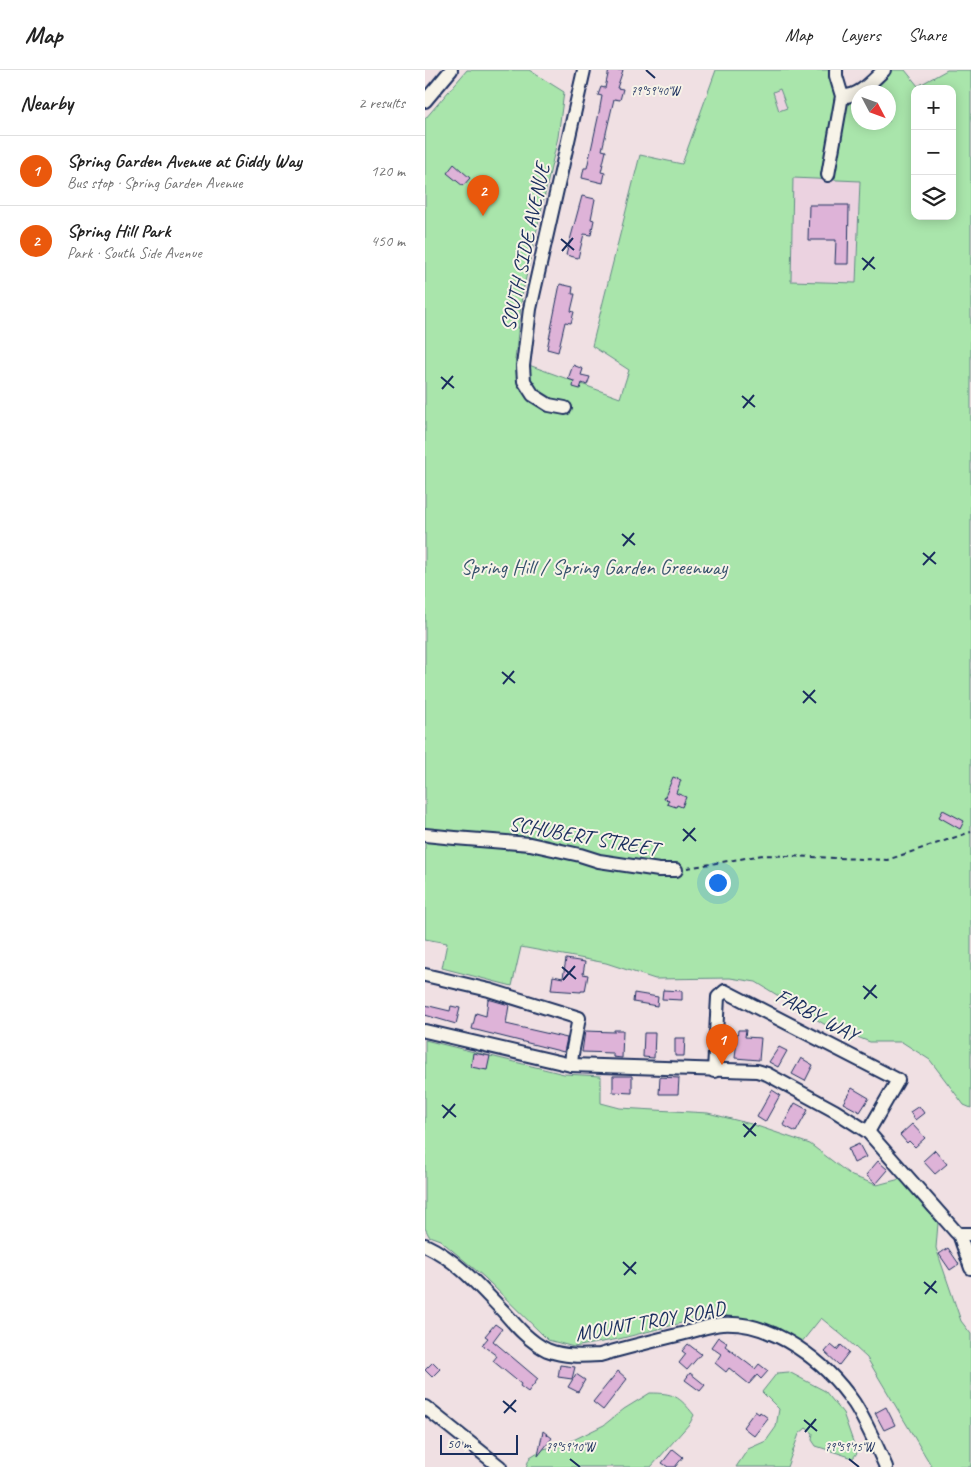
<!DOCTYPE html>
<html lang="en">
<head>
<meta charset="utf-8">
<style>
	body { margin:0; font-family:Caveat,sans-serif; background:#f2f2f2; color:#222 }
	.controls { position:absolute; right:15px; top:15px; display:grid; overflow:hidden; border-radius:10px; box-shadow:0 2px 12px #0003 }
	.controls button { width:45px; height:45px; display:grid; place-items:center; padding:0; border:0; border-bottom:1px solid #e0e0e0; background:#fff; color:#222; font:25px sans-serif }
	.compass { position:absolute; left:426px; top:15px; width:45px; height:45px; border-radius:50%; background:#fff; box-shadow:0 2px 12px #0003; rotate:131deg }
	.scale { position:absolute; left:15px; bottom:12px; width:78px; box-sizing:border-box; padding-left:5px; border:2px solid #1b2f5e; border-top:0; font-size:14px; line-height:18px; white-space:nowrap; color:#1b2f5e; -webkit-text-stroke:4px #f7f3e8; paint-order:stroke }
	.you { position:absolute; left:292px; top:812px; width:18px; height:18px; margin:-12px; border:4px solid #fff; border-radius:50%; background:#1a73e8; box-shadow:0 0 0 8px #1a73e833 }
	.badge { display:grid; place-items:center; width:32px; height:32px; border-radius:50%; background:#ea580c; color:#fff; font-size:16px; font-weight:700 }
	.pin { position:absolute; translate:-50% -41px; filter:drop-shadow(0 1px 2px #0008) }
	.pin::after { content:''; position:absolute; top:26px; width:18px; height:15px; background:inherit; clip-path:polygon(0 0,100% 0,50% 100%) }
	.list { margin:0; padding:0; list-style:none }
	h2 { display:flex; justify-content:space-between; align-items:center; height:65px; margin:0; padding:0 20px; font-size:21px }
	h2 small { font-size:16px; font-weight:400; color:#767676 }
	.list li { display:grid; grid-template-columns:32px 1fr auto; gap:15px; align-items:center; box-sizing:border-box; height:70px; padding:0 20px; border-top:1px solid #e0e0e0 }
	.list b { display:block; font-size:19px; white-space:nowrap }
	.list p { margin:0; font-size:16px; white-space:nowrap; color:#767676 }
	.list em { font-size:16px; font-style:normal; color:#767676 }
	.icon { flex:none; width:28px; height:28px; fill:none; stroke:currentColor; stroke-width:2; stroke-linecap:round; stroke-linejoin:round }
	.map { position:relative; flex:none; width:546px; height:1397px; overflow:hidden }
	header { display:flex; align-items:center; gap:30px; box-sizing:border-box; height:70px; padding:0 25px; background:#fff; border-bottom:1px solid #e0e0e0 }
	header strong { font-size:24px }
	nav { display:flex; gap:28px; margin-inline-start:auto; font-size:18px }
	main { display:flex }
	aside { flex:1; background:#fff }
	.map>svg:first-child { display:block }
	.built { fill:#ebd2e0 }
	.green { fill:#a9e5ab; stroke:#628a84; fill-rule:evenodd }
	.building { fill:#deb3d8; stroke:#1b2f5e }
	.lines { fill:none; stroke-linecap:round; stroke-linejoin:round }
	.minor-casing { stroke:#1b2f5e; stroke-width:16 }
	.path { stroke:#1b2f5e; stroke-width:2; stroke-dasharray:5 4; stroke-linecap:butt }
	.minor { stroke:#f7f3e8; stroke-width:12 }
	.ticks { fill:none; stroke:#1b2f5e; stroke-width:2 }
	.labels { text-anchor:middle; stroke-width:4; stroke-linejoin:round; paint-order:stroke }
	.street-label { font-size:21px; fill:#1b2f5e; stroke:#f7f3e8 }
	.park-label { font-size:21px; fill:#37536d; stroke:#f7f3e8 }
	.ticks-label { font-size:12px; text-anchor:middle; fill:#1b2f5e; stroke:#f7f3e8; stroke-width:4; stroke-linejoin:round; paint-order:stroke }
</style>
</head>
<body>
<header>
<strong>Map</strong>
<nav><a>Map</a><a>Layers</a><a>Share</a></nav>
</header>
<main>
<aside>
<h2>Nearby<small>2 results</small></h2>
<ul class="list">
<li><span class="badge">1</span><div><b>Spring Garden Avenue at Giddy Way</b><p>Bus stop · Spring Garden Avenue</p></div><em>120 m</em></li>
<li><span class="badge">2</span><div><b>Spring Hill Park</b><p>Park · South Side Avenue</p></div><em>450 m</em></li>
</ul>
</aside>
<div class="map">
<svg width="546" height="1397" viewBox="0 0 546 1397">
	<rect width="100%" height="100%" fill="#f0e0e3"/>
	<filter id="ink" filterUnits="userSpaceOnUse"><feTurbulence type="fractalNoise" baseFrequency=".02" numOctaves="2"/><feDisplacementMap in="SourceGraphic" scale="10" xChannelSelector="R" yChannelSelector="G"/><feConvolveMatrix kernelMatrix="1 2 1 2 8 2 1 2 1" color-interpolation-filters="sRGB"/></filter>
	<g filter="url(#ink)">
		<!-- built -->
		<g class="built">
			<path d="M355,19L362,38L354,41L348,21Z"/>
			<path d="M368,108L435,110L431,214L366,211Z"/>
		</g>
		<!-- green -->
		<g class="green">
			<path d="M42,0H104L139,22L133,67L97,225L90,290L195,328L204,300L167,276L215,85L257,94L291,0H407L412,29L433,27V52H463V22H440L466,0H480L493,16L522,0H546V1038L539,1035L505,990L477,972H445L399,954L331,912L305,908L230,909L181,893L96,877L87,916L17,898L22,873L0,869V49ZM355,19L362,38L354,41L348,22ZM490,19H527V146H490ZM368,108L435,111L431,213L366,211Z"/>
			<path d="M0,970L139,1004L176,1006V1033L195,1038L283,1043L326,1054L385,1074L427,1106L452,1115L475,1109L513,1153L511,1178L536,1251L546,1264V1397H507L442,1288L418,1266L396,1248L376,1273L352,1257L297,1245L276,1248L194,1269L149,1277L123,1270L59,1207L15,1170L4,1166L0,1158Z"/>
			<path d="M364,1302L400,1321L418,1343L432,1383L428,1388L391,1376L387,1370L388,1363L381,1358L374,1364L362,1397H311L323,1379L341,1371L351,1357L354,1339L337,1322L352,1303Z"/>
			<path d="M225,1323C249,1323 254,1326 269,1345L265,1353L226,1397H101L105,1387L118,1379L138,1375L179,1355L199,1339Z"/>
		</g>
		<!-- building -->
		<g class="building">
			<path d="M184,0H198L192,18L198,19L195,30L189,29L177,80L181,81L176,102L180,103L178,113L157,108L159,98H162L173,48L177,26L173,25L176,17L180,18Z"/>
			<path d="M29,94L45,108L38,116L22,103Z"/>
			<path d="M157,126L170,129L166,149L169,150L166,165L159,164L153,188L141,185Z"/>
			<path d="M384,135H424L423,194H410L411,170H383Z"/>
			<path d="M135,214L148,217L147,224H150L146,241L149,242L146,253L140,252L133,282L122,279Z"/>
			<path d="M148,295L158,299L156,305L165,307L162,315L157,313L155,319L148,317L149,311L143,309Z"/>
			<path d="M248,707L256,710L251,723L261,727L257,737L252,735L251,737L242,734L244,730L239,729Z"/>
			<path d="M518,740L539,751L535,759L514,747Z"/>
			<path d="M141,889L160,892L158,904L163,905L160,921H156V922L126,920L128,906L138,908Z"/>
			<path d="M238,920L257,921V930L237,929Z"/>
			<path d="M209,923L233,927L232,936L208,932Z"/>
			<path d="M63,929L84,935L81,954L142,968L139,982L47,959L51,943L61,946Z"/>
			<path d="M0,935L25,941L26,936L35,938L31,954L0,945Z"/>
			<path d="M189,960H198L197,988L188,987V983L157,982L160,961L189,962Z"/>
			<path d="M313,960H321L320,967L336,968L334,990L310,988Z"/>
			<path d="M219,963H230L229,988L218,987Z"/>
			<path d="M250,968H260L259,986H250Z"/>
			<path d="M354,977L362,981L353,997L344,992Z"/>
			<path d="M48,983L65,986L62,1000L46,997Z"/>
			<path d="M376,988L388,995L380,1011L367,1004Z"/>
			<path d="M188,1006H207V1023L188,1022Z"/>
			<path d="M235,1007L254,1008L253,1024H234Z"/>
			<path d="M427,1018L444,1028L435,1042L418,1033Z"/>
			<path d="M347,1020L355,1025L340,1052L332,1047Z"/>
			<path d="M370,1033L383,1040L371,1062L358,1055Z"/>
			<path d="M494,1036L499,1043L490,1050L485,1042Z"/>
			<path d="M487,1054L500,1068L490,1077L484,1071L482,1073L475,1065Z"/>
			<path d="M434,1074L441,1087L429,1093L423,1079Z"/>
			<path d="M510,1080L522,1094L510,1104L498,1091Z"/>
			<path d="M453,1091L463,1100L451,1114L441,1105Z"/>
			<path d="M523,1178L534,1194L525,1200L514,1184Z"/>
			<path d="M70,1254L77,1259L68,1271L113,1309L103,1322L95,1316L96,1314L68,1291L72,1286L57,1275L63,1268L60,1266Z"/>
			<path d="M293,1267L302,1273L300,1276L330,1299L334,1294L343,1301L336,1309L332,1305L324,1314L304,1298L301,1302L290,1293L296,1284L286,1277Z"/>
			<path d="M263,1274L276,1284L262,1300L254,1293L261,1284L257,1281Z"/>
			<path d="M406,1275L412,1280L416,1275L424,1282L414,1295L400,1282Z"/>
			<path d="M8,1292L15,1299L7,1307L0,1300Z"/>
			<path d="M135,1295L150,1297L147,1309L133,1307Z"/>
			<path d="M193,1301L202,1309L178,1340L168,1332Z"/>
			<path d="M265,1303L280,1315L275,1321L260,1310Z"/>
			<path d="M151,1304L160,1310L153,1322L143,1317Z"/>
			<path d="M461,1337L470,1355L459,1360L450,1343Z"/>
			<path d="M330,1341L334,1344L335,1342L343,1348L329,1366L318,1357Z"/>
			<path d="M118,1361L127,1368L113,1386Z"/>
			<path d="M248,1379L258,1387L250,1397H243L237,1393Z"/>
		</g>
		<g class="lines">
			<defs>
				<g id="minor">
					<path d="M417,26C434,27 446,12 459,0"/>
					<path d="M0,31L26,0"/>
					<path d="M403,105L417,26L411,6V0"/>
					<path d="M140,338L124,335L108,325L99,311L98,296L105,239L159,0"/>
					<path d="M0,765L30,768L105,774L155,785L174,791L234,800H251"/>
					<path d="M0,905L64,920L154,948L147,984L146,995"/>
					<path d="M0,961L146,995L332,1001L342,1004L410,1041L443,1062L531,1162L534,1164H546"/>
					<path d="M289,1001L293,927L300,921L473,1010L443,1062"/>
					<path d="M534,1164L546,1198"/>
					<path d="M0,1175C32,1190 55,1217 79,1242C91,1256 105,1272 122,1280C140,1287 157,1286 175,1285C203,1277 232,1270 260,1263C272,1260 285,1255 297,1254C349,1251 401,1292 429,1333C442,1353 451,1375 461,1397"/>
					<path d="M0,1337L75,1397"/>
				</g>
			</defs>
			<!-- minor casing -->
			<use href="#minor" class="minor-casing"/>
			<!-- path -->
			<path class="path" d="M262,798L338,785L462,790L546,762"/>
			<!-- minor -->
			<use href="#minor" class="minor"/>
		</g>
	</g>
	<!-- ticks -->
	<path class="ticks" d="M221,0L230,8M136,169L149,180M137,181L148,168M437,188L450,199M438,200L449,187M16,307L29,318M17,319L28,306M317,326L330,337M318,338L329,325M197,464L210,475M198,476L209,463M498,483L511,494M498,495L510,482M77,602L90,613M78,614L89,601M378,621L391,633M378,633L390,620M258,759L271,771M258,771L270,758M137,897L151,909M138,910L150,896M438,916L452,928M439,929L451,915M17,1035L31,1047M18,1048L30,1034M318,1054L331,1066M319,1067L331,1053M198,1192L211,1204M199,1205L211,1192M499,1212L512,1223M500,1224L511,1211M78,1331L91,1342M79,1343L91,1330M379,1350L392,1361M380,1362L391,1349M145,1389L155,1397M424,1389L434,1397"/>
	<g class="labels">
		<!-- street labels -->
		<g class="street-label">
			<text transform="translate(100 177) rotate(-78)" y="7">SOUTH SIDE AVENUE</text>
			<text transform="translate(159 766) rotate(10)" y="7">SCHUBERT STREET</text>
			<text transform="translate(392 945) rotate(28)" y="7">FARBY WAY</text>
			<text transform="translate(225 1251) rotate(-10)" y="7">MOUNT TROY ROAD</text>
		</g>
		<!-- park labels -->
		<g class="park-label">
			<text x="169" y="504">Spring Hill / Spring Garden Greenway</text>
		</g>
	</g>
	<g class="ticks-label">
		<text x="230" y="25">79°59'40"W</text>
		<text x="145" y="1381">79°59'10"W</text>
		<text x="424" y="1381">79°59'15"W</text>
	</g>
</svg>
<div class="controls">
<button>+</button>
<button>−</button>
<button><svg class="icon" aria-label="layers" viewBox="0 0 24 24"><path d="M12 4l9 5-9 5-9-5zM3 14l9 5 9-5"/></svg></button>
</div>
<svg class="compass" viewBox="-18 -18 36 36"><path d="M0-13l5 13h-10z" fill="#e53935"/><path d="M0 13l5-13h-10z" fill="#767676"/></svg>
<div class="scale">50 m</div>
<div class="you"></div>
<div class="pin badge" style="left:297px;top:995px">1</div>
<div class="pin badge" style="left:58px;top:146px">2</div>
</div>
</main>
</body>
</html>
